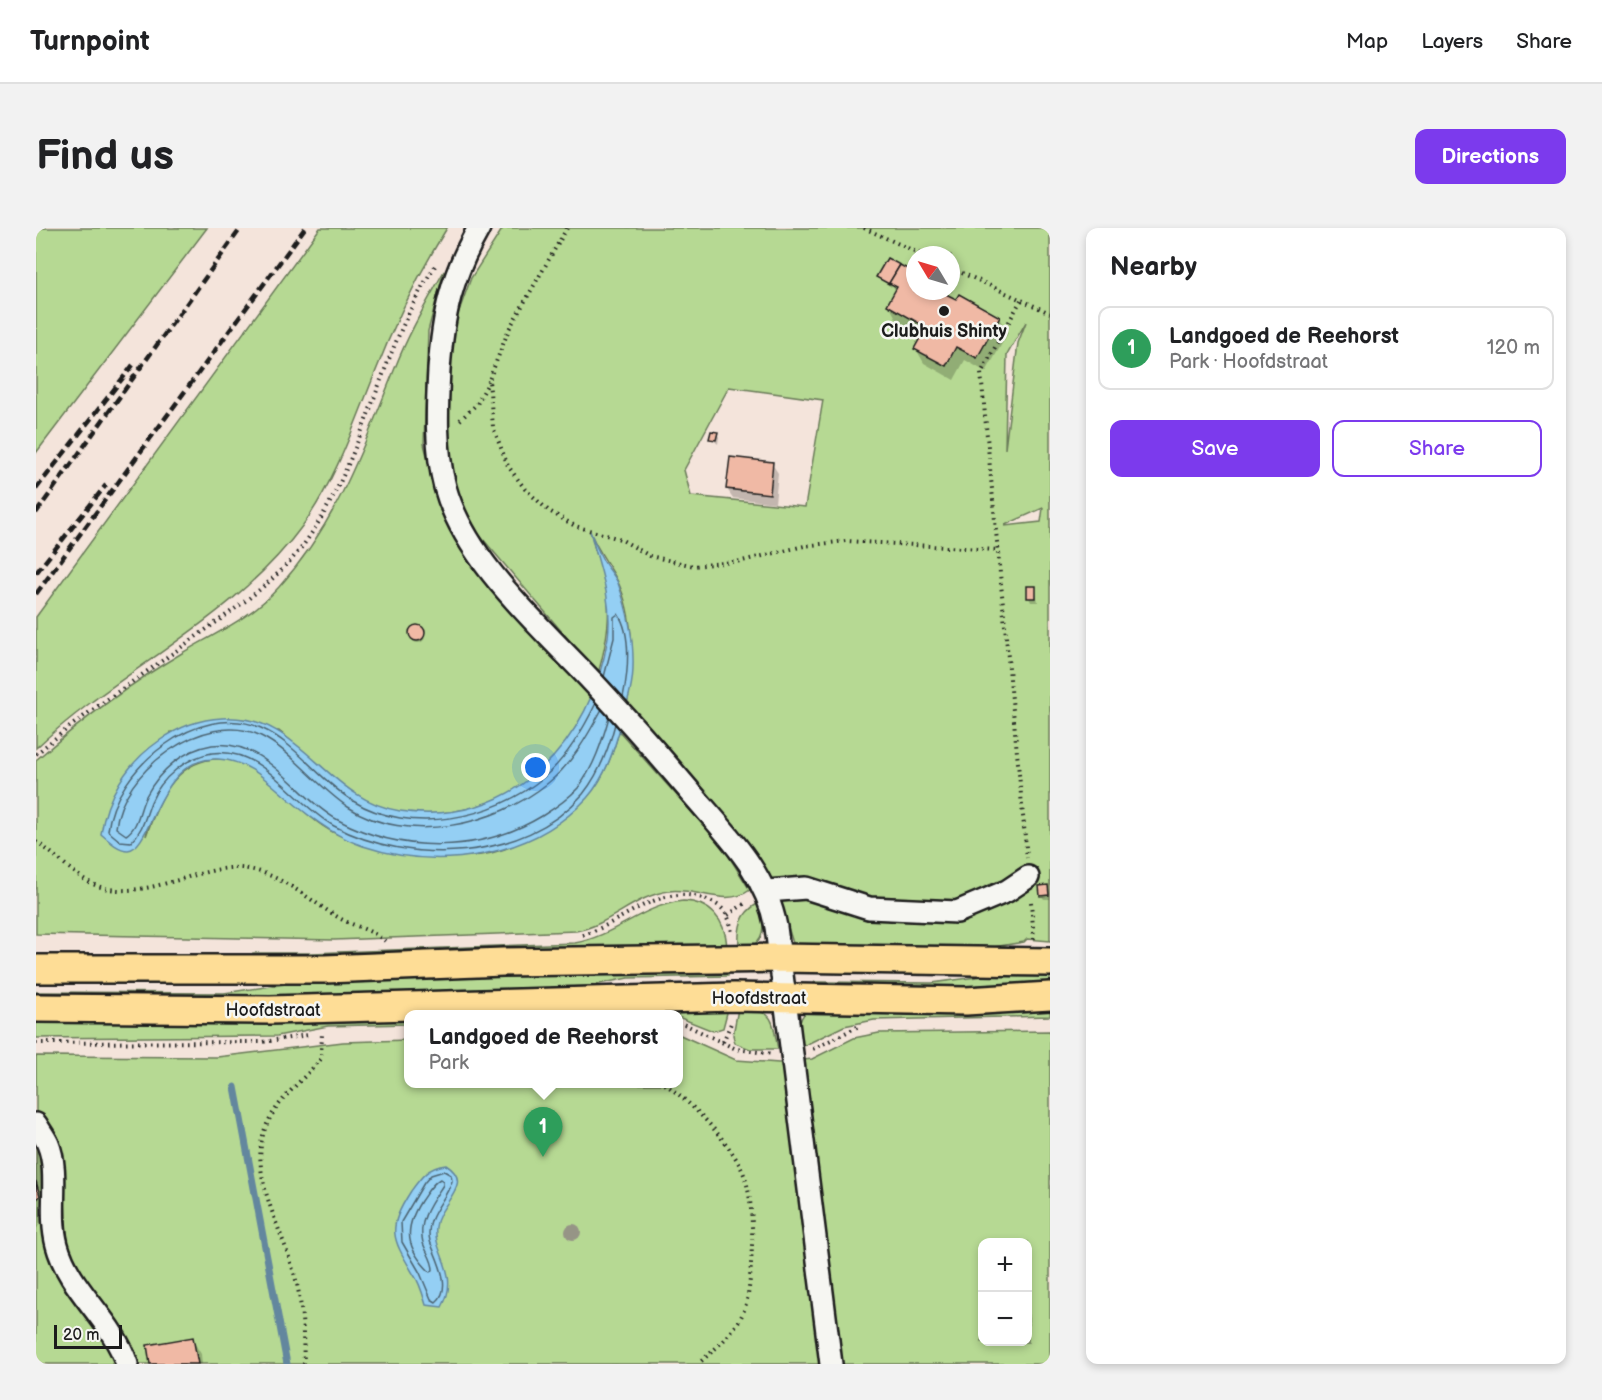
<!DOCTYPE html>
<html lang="en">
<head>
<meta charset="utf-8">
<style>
	body { margin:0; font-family:"Balsamiq Sans",sans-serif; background:#f2f2f2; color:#202124 }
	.controls { position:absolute; right:18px; bottom:18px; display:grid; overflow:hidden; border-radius:12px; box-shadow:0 3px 9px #0003 }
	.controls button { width:54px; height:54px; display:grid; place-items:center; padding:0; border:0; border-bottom:2px solid #e0e0e0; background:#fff; color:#202124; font:30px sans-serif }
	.compass { position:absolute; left:870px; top:18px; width:54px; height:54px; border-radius:50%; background:#fff; box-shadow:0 3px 9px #0003; rotate:308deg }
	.scale { position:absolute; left:18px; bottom:15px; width:68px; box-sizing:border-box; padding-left:6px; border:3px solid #1c1c1c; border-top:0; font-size:16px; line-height:21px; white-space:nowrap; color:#1c1c1c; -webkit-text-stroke:4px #f6f6f2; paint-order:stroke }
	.you { position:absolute; left:500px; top:540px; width:21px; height:21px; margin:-15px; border:4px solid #fff; border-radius:50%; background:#1a73e8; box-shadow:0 0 0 9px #1a73e833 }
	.badge { display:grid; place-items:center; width:39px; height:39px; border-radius:50%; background:#7c3aed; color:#fff; font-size:20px; font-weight:700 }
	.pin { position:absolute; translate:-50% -50px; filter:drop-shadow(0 2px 3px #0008) }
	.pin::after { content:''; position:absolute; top:32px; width:21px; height:18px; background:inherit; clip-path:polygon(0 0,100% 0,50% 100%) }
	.popup { position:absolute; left:368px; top:782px; width:279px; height:78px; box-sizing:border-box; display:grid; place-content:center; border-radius:12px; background:#fff; filter:drop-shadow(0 2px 4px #0005); font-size:20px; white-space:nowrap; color:#757577 }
	.popup b { font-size:22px; color:#202124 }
	.popup::after { content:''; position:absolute; left:50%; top:100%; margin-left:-12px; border:12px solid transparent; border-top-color:#fff }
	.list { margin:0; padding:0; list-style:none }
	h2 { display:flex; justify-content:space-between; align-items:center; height:78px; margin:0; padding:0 24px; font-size:26px }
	h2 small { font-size:20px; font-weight:400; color:#757577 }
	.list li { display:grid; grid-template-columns:39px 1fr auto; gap:18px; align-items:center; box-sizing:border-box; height:84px; margin:0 12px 12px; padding:0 12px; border:2px solid #e0e0e0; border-radius:12px }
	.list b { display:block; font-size:22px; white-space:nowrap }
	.list p { margin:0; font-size:20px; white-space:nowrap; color:#757577 }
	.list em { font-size:20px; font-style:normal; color:#757577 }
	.actions { display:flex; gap:12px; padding:18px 24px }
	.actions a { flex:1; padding:14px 0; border:2px solid #7c3aed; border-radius:12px; text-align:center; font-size:21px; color:#7c3aed }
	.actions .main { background:#7c3aed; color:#fff }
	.map { position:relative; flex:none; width:1014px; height:1136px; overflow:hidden; border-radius:12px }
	header { display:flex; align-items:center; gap:36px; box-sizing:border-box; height:84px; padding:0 30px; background:#fff; border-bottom:2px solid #e0e0e0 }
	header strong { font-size:28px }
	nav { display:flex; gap:33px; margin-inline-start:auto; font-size:21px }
	.intro { display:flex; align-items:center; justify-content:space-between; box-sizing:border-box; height:144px; padding:0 36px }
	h1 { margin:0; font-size:42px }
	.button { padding:15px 27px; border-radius:12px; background:#7c3aed; color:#fff; font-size:21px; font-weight:700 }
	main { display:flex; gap:36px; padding:0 36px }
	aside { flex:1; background:#fff; border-radius:12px; box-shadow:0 3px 9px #0003 }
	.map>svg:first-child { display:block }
	.green { fill:#b6d993; stroke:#697a58; stroke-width:1.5; fill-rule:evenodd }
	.water { fill:#94cff4; stroke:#64879e; stroke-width:1.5 }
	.shadow { fill:#0003 }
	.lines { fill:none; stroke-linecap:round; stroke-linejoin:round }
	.shore { stroke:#4c6472; stroke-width:1.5 }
	.stream { stroke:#64879e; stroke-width:7 }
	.building { fill:#f0b9a5; stroke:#1c1c1c; stroke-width:1.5 }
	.minor-casing { stroke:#1c1c1c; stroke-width:26 }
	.major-casing { stroke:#1c1c1c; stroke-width:32 }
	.path { stroke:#1c1c1c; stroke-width:4; stroke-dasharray:1.5 4.5; stroke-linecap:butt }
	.minor { stroke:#f6f6f2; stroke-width:21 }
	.major { stroke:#fedd96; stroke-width:27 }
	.rail { stroke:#1c1c1c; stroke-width:4.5; stroke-dasharray:9 4.5; stroke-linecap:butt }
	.tree { fill:#969586 }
	.poi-dot { fill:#1c1c1c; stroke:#f6f6f2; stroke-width:2 }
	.labels { text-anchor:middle; stroke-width:5; stroke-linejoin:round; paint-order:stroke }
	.poi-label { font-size:18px; font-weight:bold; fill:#1c1c1c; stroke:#f6f6f2 }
	.street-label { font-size:18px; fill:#1c1c1c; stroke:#f6f6f2 }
</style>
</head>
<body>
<header>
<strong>Turnpoint</strong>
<nav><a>Map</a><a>Layers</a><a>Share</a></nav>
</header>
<div class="intro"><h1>Find us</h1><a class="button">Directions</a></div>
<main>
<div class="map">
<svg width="1014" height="1136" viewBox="0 0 1014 1136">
	<rect width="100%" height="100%" fill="#f4e4db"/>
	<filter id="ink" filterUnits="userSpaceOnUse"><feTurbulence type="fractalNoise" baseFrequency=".0167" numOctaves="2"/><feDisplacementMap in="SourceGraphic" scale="12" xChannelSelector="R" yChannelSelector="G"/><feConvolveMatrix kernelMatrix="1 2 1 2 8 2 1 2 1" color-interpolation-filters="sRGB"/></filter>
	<g filter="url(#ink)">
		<!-- green -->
		<g class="green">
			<path d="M0,0H171L0,225Z"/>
			<path d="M284,0H411C381,48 357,98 337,150C317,200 299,253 267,297C197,393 85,440 0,520V389Z"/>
			<path d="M467,0H1014V713L991,711L988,714L951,720L763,718L757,715L746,680L590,479C600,443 598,386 581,352C573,337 563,324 556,308C557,321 565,335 568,348C577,382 571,414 562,446L440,303L426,277L411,240V116L435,50ZM879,27H915V63H879ZM990,94L982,115L969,221L971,127ZM693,159L787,172L769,279L655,268L648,242ZM1007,280L1005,294L969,298V297Z"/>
			<path d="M408,43L392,103L388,216L405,284L423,318L556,471L555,473C541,498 526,525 505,544C459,585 374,601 320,568C292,551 269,523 243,503L135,504L110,608C122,575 137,535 178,531C226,526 257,583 295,603C322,618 348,620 378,623C395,625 415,629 432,628C471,627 501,606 530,585C537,580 547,575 552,568C568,550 577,526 583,503L687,619L714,662C690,680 660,659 633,663C598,668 574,697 540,703L298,712L0,706V532C45,493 95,455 146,425C180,405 216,389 243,359C302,293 327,220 359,140C372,106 391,74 408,43Z"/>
			<path d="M647,673C674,674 689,691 691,718L217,732V725H276L539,715C579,708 606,677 647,673Z"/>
			<path d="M721,676C728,691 732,708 716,718L703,719C702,700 704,686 721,676Z"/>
			<path d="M692,740V748L592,750L524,764L268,771L0,770V764L188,765L270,753Z"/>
			<path d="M978,744L1014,745V760L779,759L777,756L779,754L896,755Z"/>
			<path d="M692,781L687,800L677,803L642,789V786H470Z"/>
			<path d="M702,781C739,783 735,787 742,821H714L699,815L697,807Z"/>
			<path d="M1014,781V788L838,792L808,798L765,819C763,805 760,793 771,783Z"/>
			<path d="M372,790V796L292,798L241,808L0,810V791Z"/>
			<path d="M1014,803V1136H0V828L181,829L307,814L372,812V856H642V806L700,832L743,835L776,831L818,810L843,805ZM946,1014H992V1114H946Z"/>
		</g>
		<!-- water -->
		<g class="water">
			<path d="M554,303C558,313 562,323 567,332C571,340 578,346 582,355C591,380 598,412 597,439C597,457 591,475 586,493C579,519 570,549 551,570C495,631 402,643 327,618C300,609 276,591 255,573C231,553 214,533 182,531C122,527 117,620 92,622C82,622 72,612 65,606C70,569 91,535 123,513C141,500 163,491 186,490C266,485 288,571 364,583C477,600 556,514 572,409C577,372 563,338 554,303Z"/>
			<path d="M410,937C440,956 402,975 400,999C397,1026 425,1045 406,1079L390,1077C387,1067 384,1055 378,1047C356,1010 350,1002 375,963C385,949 392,939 410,937Z"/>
		</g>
		<!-- shadow -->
		<g class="shadow">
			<path d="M879,47V63H908L913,69L963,90L972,105L950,144L929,132L918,152L888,135L880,121L888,107L861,92L853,77L860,63L856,57L855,59L842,49Z"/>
			<path d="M681,205L683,209L682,216L675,210Z"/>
			<path d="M736,236L742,245L739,275L697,270L691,261Z"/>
			<path d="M999,359L1002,374H995L993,370Z"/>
			<circle cx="382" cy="408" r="7"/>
			<path d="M1011,659L1014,671H1008L1005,667Z"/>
			<path d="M0,922L6,932L8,944L5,948L14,987L6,992L0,1002Z"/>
			<path d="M156,1111L165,1126L166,1136H116Z"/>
		</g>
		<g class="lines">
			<!-- shore -->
			<g class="shore">
				<path d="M568,449L578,410V389L582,386C596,406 592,446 587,469"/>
				<path d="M560,475C547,502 531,530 508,549C459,591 374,608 317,573C283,552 261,516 225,500C163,472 78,541 72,603L84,613L95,614C107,602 109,590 115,574C125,550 150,529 176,525C227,518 259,577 298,598C373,638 488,634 547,566C563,546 573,520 579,496"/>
				<path d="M566,481C552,507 536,536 512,555C461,597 371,618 312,579C280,558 258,524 223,507C168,481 85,544 80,600L90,607C103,599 103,581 110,568C124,542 147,522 176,517C230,510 261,570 302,592C366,626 445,625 506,588C519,580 532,571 542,560C558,539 566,514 573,489"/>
				<path d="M408,943L415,947L416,953C410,973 388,989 394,1013C399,1028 418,1060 400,1074L395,1071L384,1045L366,1014L365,994L388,955L395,947Z"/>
				<path d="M404,951L407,953V957C396,974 381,993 387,1015C390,1024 397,1032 397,1042L394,1044C370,1020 367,1002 385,973C391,965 395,956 404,951Z"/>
			</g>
			<!-- stream -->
			<path class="stream" d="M199,859L251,1136"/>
		</g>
		<!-- building -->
		<g class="building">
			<path d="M851,30L864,37L853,56L840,49Z"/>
			<path d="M864,37L879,45V63H911L910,66L920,71L923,66L964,89L941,130L920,119L910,138L878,121L890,99L851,77L861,59L853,55Z"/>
			<path d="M675,203L682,204L680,212L673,211Z"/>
			<path d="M694,229L737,234L734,266L690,261Z"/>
			<rect x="991" y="358" width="9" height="12"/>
			<circle cx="381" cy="405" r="8"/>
			<path d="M1012,657L1013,667L1004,668L1003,658Z"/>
			<path d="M0,953L4,968L0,972Z"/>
			<path d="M157,1109L162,1136H114L111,1117Z"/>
		</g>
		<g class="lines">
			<defs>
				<g id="minor">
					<path d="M443,0C415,49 407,86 403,142C401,180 399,221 409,259C429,332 501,395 552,449C588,487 623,527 657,567C692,608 730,645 740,699L795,1136"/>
					<path d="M731,663L770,660L833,680L921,684L971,663L992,649"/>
					<path d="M0,896C4,903 9,909 12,916C24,945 12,984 21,1017C33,1062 76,1091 91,1136"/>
				</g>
				<g id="major">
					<path d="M0,741H289L467,734L744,730L1014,734"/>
					<path d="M0,780L234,782L698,769L930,773L1014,768"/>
				</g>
			</defs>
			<!-- minor casing -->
			<use href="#minor" class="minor-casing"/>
			<!-- major casing -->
			<use href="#major" class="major-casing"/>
			<!-- path -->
			<g class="path">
				<path d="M531,0L473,101L453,152L457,199L472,238L489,261L513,283L539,298L584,311L614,328L658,338L706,333L768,318L810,313L962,322"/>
				<path d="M828,0L887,27"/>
				<path d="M915,40L1014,85"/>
				<path d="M985,72L945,145L991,630"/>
				<path d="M424,192L441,176L453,153"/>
				<path d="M0,526C51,483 107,447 161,408C201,379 245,351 273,309C330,226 344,122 399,38"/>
				<path d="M0,614C20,626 38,648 59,657C98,673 147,647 185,641C233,633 267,669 305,691C320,699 336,702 349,713"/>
				<path d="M995,674L998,711"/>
				<path d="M692,687L711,674"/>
				<path d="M547,707C591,693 627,650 676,674C690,680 695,692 696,707"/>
				<path d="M648,796L700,821L737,826"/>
				<path d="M687,814L696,793"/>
				<path d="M0,815L227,814L272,807"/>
				<path d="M777,821L823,798"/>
				<path d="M629,856C655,874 702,921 710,953C717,979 717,1009 715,1035C714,1052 713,1074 705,1089C695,1108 678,1122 662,1136"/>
				<path d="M268,1136C267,1105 267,1075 258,1045C247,1004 215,951 227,907C235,877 265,854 285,831L286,805"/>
			</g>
			<!-- minor -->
			<use href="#minor" class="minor"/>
			<!-- major -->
			<use href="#major" class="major"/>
			<!-- rail -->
			<g class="rail">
				<path d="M0,261L97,137"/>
				<path d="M0,285L205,0"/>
				<path d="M0,345L70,257"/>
				<path d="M0,366L269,0"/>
			</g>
		</g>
		<!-- trees -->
		<circle class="tree" cx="537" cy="1004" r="8"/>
	</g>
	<!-- markers -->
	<circle class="poi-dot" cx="908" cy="83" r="6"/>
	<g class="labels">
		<!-- poi labels -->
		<g class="poi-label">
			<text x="908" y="109">Clubhuis Shinty</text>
		</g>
		<!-- street labels -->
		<g class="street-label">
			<text x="723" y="776">Hoofdstraat</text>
			<text x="237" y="788">Hoofdstraat</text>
		</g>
	</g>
</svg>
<div class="controls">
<button>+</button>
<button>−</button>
</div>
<svg class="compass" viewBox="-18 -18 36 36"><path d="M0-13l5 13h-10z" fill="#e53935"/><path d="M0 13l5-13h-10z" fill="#757577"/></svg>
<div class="scale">20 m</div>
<div class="you"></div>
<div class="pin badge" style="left:507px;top:929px;background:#2e9e5b">1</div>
<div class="popup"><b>Landgoed de Reehorst</b>Park</div>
</div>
<aside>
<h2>Nearby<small></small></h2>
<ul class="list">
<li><span class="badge" style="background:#2e9e5b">1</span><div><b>Landgoed de Reehorst</b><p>Park · Hoofdstraat</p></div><em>120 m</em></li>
</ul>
<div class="actions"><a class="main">Save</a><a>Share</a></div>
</aside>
</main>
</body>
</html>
